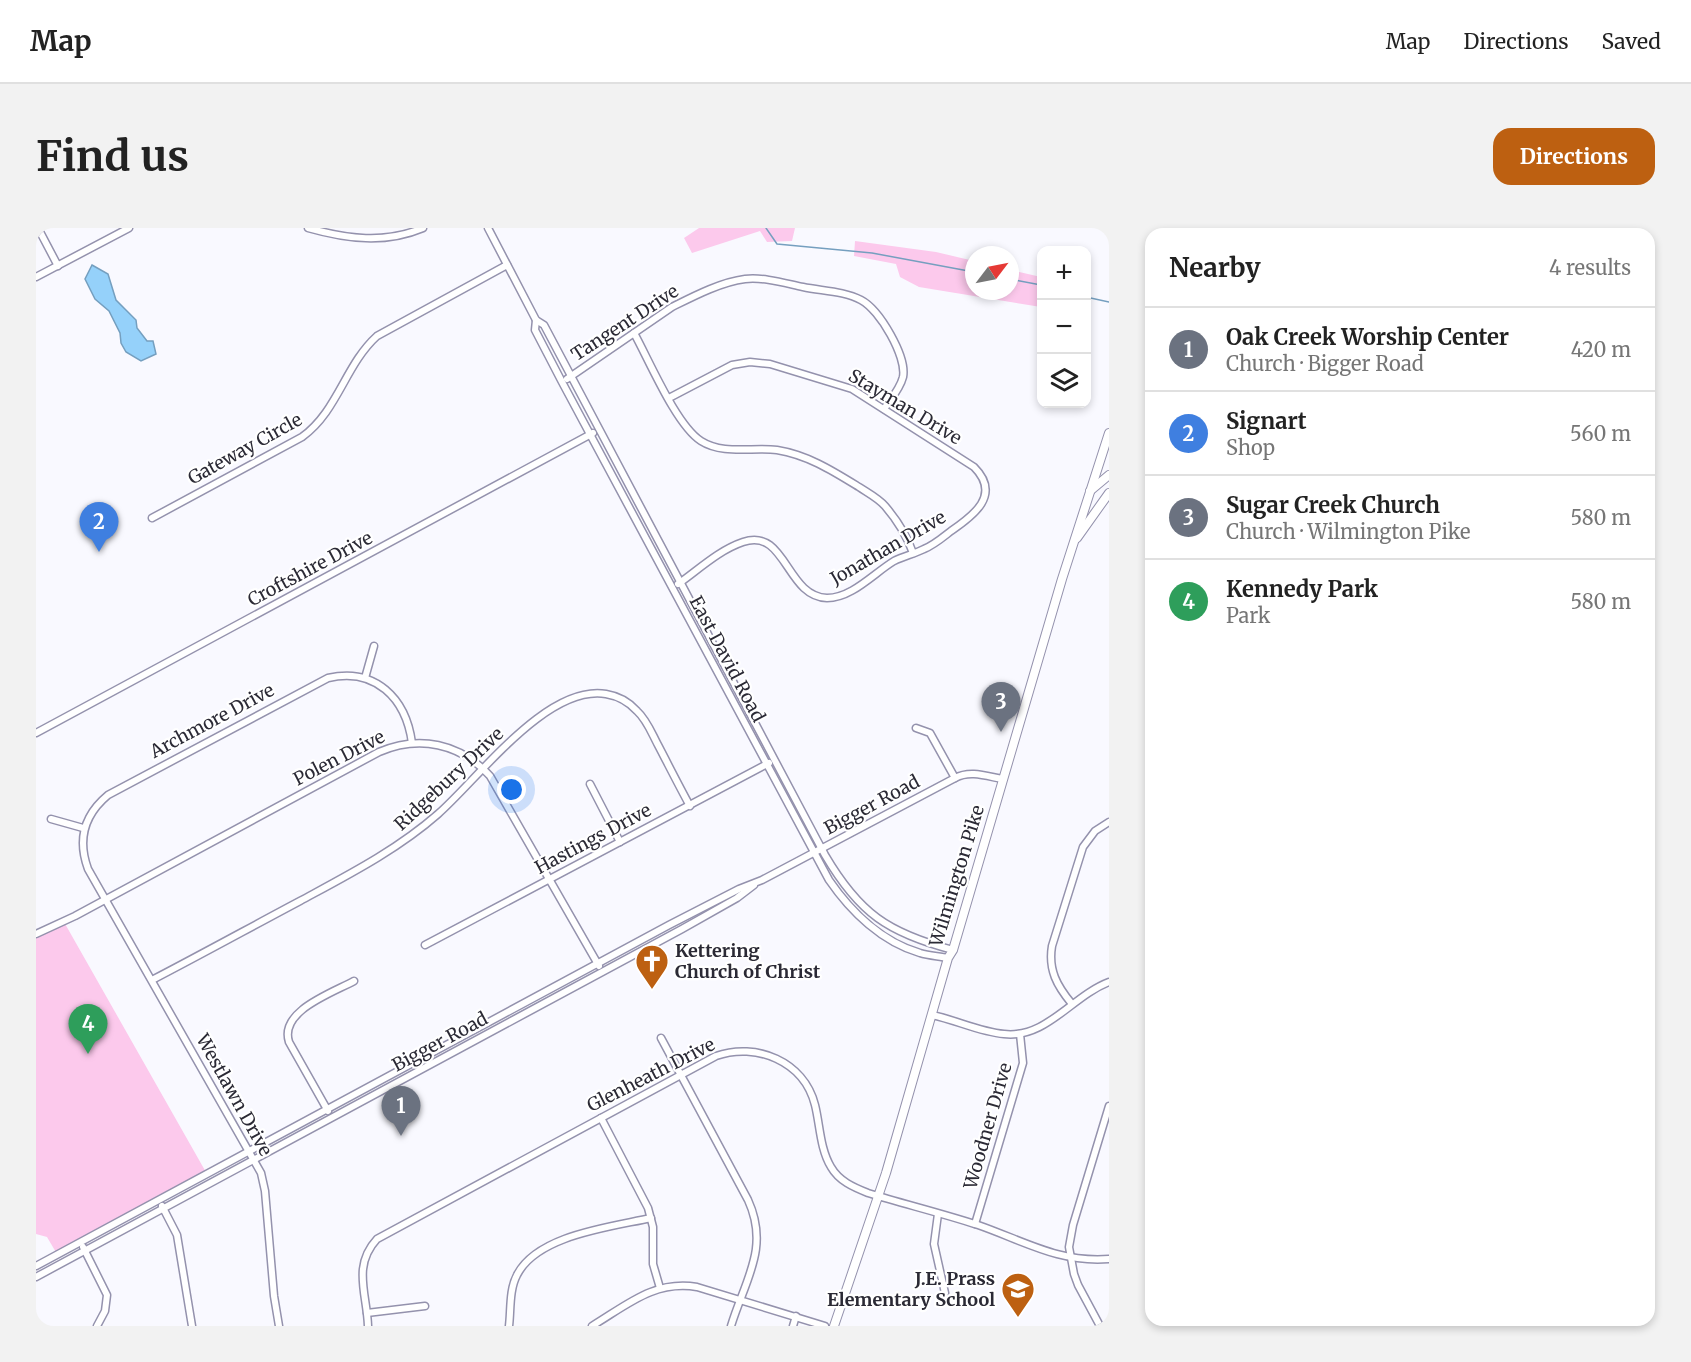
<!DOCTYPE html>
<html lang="en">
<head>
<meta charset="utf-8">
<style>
	body { margin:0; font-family:Merriweather,serif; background:#f2f2f2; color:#222 }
	.controls { position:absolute; right:18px; top:18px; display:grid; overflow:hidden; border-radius:12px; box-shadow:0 3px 9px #0003 }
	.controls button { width:54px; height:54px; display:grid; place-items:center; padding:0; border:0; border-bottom:2px solid #e0e0e0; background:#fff; color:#222; font:30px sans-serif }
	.compass { position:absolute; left:929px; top:18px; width:54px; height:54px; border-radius:50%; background:#fff; box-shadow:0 3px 9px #0003; rotate:58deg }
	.you { position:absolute; left:476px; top:562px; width:21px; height:21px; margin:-15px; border:4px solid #fff; border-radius:50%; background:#1a73e8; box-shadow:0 0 0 9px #1a73e833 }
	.badge { display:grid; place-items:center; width:39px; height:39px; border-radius:50%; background:#bd6011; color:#fff; font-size:20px; font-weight:700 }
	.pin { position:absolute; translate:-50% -50px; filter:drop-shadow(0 2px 3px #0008) }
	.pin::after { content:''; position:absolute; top:32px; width:21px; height:18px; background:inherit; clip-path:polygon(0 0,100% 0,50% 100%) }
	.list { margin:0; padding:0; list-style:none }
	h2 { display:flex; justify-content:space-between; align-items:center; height:78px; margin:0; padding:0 24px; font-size:26px }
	h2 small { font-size:20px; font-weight:400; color:#767676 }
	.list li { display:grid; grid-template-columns:39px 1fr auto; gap:18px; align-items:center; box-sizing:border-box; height:84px; padding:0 24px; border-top:2px solid #e0e0e0 }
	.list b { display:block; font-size:22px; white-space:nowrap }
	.list p { margin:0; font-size:20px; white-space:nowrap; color:#767676 }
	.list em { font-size:20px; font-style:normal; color:#767676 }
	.icon { flex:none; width:33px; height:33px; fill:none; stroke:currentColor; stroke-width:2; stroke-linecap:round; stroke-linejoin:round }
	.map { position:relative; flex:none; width:1073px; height:1098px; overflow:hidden; border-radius:18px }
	header { display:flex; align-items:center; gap:36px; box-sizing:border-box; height:84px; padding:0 30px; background:#fff; border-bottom:2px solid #e0e0e0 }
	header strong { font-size:28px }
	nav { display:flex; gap:33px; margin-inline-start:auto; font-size:21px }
	.intro { display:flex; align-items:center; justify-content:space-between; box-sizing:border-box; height:144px; padding:0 36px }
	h1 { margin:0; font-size:42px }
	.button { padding:15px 27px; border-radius:18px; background:#bd6011; color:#fff; font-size:21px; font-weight:700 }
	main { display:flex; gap:36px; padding:0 36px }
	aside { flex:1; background:#fff; border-radius:18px; box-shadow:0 3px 9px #0003 }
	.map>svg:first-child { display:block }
	.green { fill:#fcc9ec }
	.water { fill:#95d1fa; stroke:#759fbf; stroke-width:1.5 }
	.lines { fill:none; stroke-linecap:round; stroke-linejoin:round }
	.stream { stroke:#759fbf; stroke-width:1.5 }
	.minor-casing { stroke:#9492ad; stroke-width:9 }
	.major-casing { stroke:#9492ad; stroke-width:10 }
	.minor { stroke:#fff; stroke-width:6 }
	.major { stroke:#fff; stroke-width:8 }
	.labels { text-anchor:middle; stroke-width:4.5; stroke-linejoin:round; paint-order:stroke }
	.street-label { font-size:18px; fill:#2b2a35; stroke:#fff }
	.poi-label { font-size:18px; font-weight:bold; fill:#2b2a35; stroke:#fff; text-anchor:start }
</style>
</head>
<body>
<header>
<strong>Map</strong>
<nav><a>Map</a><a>Directions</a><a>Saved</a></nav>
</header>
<div class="intro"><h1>Find us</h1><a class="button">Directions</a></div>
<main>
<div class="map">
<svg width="1073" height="1098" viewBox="0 0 1073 1098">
	<rect width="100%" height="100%" fill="#f9f9ff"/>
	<!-- green -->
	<g class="green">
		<path d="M663,0H759L756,13L731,14L724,3L656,25L648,10Z"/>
		<path d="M819,13L900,24L938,33V63H974V42L1005,49V79L883,59L864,49L860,36L818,28Z"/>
		<path d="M28,694L171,946L21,1026L11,1009L0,1006V706Z"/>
	</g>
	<!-- water -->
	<path class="water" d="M56,37L72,46L80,72L100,92L101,100L111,113H117L120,126L105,133L90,124L85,115L84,105L73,83L59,71L49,51Z"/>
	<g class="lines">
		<!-- stream -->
		<g class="stream">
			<path d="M730,0L741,16L836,25L938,44"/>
			<path d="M974,51L1005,57"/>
			<path d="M1050,69L1073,74"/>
		</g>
		<defs>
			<g id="minor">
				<path d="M2,0L22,38"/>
				<path d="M272,0C311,11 349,16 387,0"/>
				<path d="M452,0L500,92L508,97L789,627C823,685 852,705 917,722"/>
				<path d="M0,49L93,0"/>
				<path d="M500,92L499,102L526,154L793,652C815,684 846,714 884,725C893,728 903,728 912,730"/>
				<path d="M598,105C613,132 640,197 665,213C687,227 716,219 741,222C772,227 797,243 823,259C832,265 842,270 849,278C861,292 871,308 877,325"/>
				<path d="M531,151L636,79C658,68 685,54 709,51C728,49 748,55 767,59C786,63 808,63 825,72C844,82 871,129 867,149C864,161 855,171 848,181"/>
				<path d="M633,170L696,137L714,134L734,136L816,161L938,239C966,267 937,288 915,303C906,310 898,317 888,321C878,326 868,328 858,333C838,345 816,370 791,370C750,369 750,299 707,314C683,322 662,342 642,356"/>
				<path d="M116,290L266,209C302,183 309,137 341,108L471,37"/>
				<path d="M329,450L338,418"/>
				<path d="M880,500L894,505L919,550"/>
				<path d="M0,505L557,205"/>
				<path d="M554,556L584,614"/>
				<path d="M15,591L47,600"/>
				<path d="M0,706L39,688L343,524C383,507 424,515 454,548L563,738"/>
				<path d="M389,717L733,535"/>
				<path d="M116,752C166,726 215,699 264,673C312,647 361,622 402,586C443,550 511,456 570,466C582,468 593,474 601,483C611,492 616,506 622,517C633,538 643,558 654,578"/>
				<path d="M1036,776C1021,758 1012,742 1016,718L1047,619L1059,603L1073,594"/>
				<path d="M896,787C920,792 944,804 968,806C1010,811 1036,768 1073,754"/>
				<path d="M625,810L712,972C734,1020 709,1052 695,1098"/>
				<path d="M292,883L253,814C243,783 296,765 318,753"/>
				<path d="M565,890L612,980L617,999V1036L624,1060"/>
				<path d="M126,978L141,1007L156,1098"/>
				<path d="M902,986L898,1016L909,1065"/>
				<path d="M939,996L987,835L984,806"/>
				<path d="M47,1019L71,1067L69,1083L61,1098"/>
				<path d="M0,1038L633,697L703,661L726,652L919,550C934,542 950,548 966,551"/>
				<path d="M0,1049L646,701L701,670L718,657"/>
				<path d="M331,1085L389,1078"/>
				<path d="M243,1098L238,1068L229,963L225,945L52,641C41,611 48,587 72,567L292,450C339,439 370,470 376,515"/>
				<path d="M332,1098C331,1066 316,1038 341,1011L680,828C720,814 768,833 779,877C784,897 784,921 795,939C803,953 817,959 832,965C868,976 905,985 942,997C988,1013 1023,1035 1073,1031"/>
				<path d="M473,1098C475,1082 473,1062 481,1047C501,1007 575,999 615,990"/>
				<path d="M556,1098C591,1077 618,1052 661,1059L789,1098"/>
				<path d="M757,1098L760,1088"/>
				<path d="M1064,1098L1042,1057L1038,1046L1033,1019L1037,997L1073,878"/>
			</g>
			<g id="major">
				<path d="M1054,263L1073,247"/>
				<path d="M1041,310L1073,265"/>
				<path d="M798,1098L850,945L912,730L917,722L1026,351L1073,205"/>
			</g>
		</defs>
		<!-- minor casing -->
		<use href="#minor" class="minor-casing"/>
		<!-- major casing -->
		<use href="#major" class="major-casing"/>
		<!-- minor -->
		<use href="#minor" class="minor"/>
		<!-- major -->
		<use href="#major" class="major"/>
	</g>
	<!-- icons -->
	<defs>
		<symbol id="church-pin" viewBox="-11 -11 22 30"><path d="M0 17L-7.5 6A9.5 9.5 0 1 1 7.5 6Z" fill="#bd6011" stroke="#fff"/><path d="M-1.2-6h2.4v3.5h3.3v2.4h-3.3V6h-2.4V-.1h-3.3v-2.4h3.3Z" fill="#fff"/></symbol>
		<symbol id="school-pin" viewBox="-11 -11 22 30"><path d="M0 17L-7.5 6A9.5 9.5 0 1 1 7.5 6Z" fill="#bd6011" stroke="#fff"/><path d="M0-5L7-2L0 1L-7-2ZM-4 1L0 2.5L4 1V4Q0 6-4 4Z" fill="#fff"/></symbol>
	</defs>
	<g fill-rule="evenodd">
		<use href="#church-pin" x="597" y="714" width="38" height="52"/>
		<use href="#school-pin" x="963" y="1042" width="38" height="52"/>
	</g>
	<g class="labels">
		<!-- street labels -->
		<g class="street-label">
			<text transform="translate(589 95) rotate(-33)" y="6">Tangent Drive</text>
			<text transform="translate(869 179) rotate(31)" y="6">Stayman Drive</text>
			<text transform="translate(209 221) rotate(-29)" y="6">Gateway Circle</text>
			<text transform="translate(852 320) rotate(-30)" y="6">Jonathan Drive</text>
			<text transform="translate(274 341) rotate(-28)" y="6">Croftshire Drive</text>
			<text transform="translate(691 431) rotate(62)" y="6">East David Road</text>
			<text transform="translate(176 493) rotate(-28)" y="6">Archmore Drive</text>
			<text transform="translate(303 530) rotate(-27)" y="6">Polen Drive</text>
			<text transform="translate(413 551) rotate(-43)" y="6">Ridgebury Drive</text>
			<text transform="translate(836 577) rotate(-28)" y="6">Bigger Road</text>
			<text transform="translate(557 611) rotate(-28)" y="6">Hastings Drive</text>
			<text transform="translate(921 648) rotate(-73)" y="6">Wilmington Pike</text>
			<text transform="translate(404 814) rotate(-28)" y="6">Bigger Road</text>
			<text transform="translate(615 847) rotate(-27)" y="6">Glenheath Drive</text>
			<text transform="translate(198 867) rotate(61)" y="6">Westlawn Drive</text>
			<text transform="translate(952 898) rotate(-74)" y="6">Woodner Drive</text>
		</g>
		<!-- poi labels -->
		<g class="poi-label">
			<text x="639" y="729">Kettering<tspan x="639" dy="21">Church of Christ</tspan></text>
			<text x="959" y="1057" text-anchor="end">J.E. Prass<tspan x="959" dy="21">Elementary School</tspan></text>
		</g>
	</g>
</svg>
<div class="controls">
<button>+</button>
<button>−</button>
<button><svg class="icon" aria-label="layers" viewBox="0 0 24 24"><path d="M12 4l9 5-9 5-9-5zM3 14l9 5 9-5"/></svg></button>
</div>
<svg class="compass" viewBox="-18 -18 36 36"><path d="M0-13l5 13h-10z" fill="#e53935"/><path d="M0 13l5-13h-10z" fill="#767676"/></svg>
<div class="you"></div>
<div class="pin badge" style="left:365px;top:908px;background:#6b7280">1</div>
<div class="pin badge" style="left:63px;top:324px;background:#3f7fe0">2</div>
<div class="pin badge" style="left:965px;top:504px;background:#6b7280">3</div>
<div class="pin badge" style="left:52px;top:826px;background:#2e9e5b">4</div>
</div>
<aside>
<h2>Nearby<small>4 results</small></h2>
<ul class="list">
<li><span class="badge" style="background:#6b7280">1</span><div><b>Oak Creek Worship Center</b><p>Church · Bigger Road</p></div><em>420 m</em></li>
<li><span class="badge" style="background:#3f7fe0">2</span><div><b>Signart</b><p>Shop</p></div><em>560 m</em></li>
<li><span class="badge" style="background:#6b7280">3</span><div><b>Sugar Creek Church</b><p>Church · Wilmington Pike</p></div><em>580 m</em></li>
<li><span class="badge" style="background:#2e9e5b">4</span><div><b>Kennedy Park</b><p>Park</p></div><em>580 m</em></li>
</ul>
</aside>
</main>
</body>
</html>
